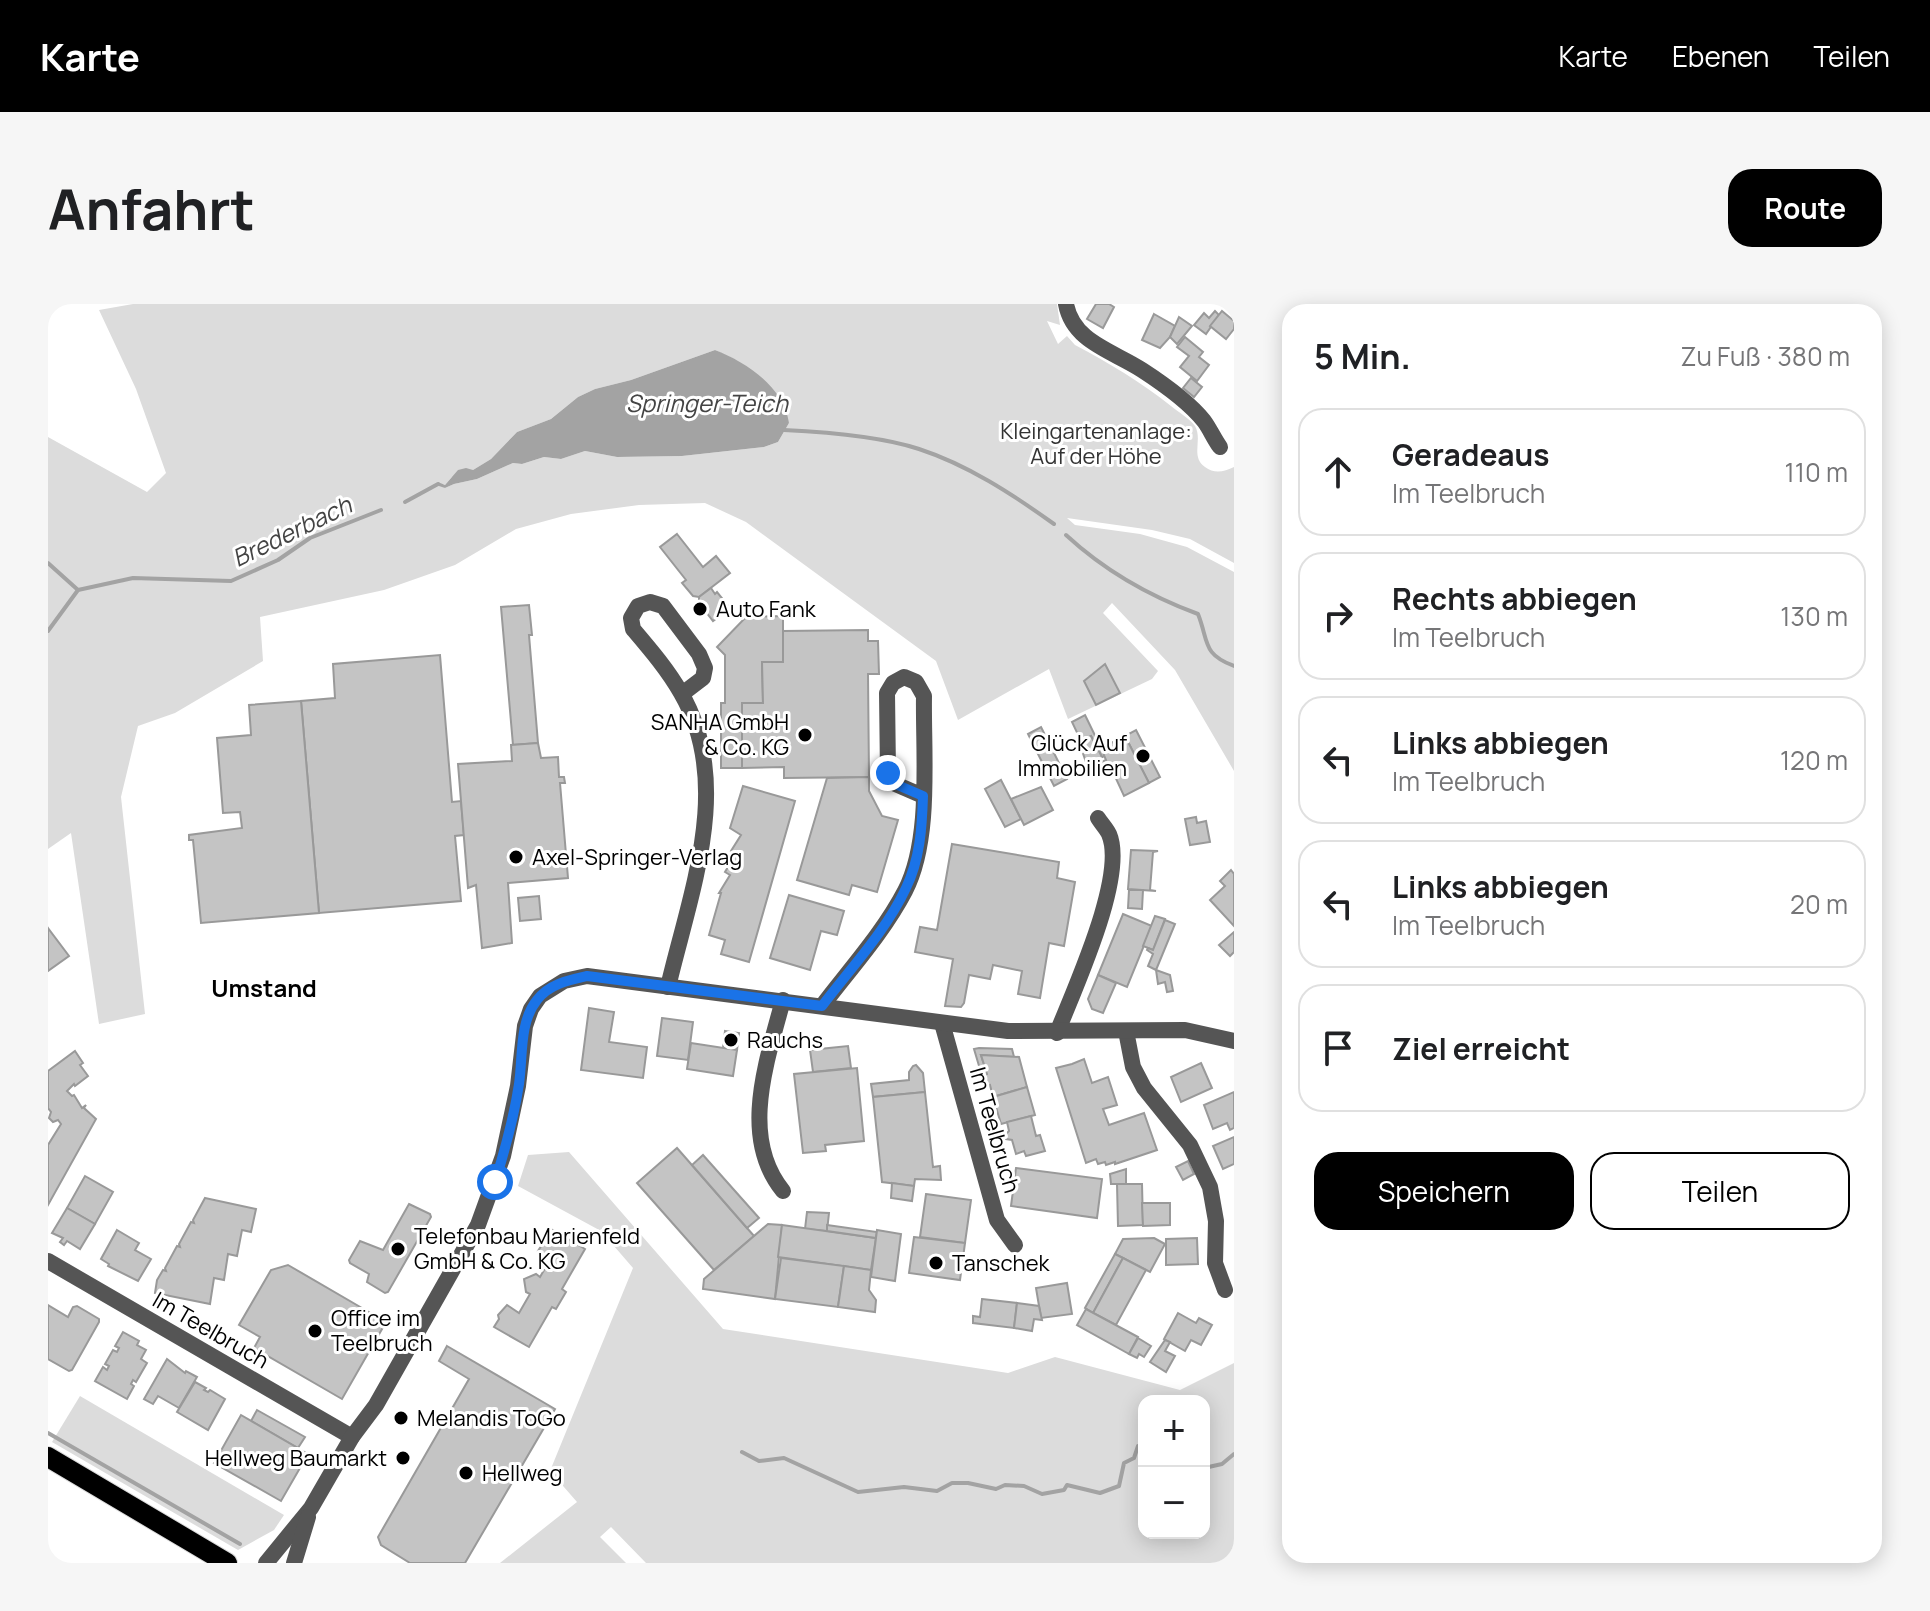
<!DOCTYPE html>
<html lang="de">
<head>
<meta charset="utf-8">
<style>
	body { margin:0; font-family:Manrope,sans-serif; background:#f6f6f6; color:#202124 }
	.controls { position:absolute; right:24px; bottom:24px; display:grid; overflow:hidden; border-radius:16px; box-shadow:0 4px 20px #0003 }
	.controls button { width:72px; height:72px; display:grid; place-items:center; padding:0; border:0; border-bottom:2px solid #e0e0e0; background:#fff; color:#202124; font:40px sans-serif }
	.stop { position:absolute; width:24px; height:24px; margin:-18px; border:6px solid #1a73e8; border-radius:50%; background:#fff }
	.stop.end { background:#1a73e8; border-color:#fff; box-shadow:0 2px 8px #0008 }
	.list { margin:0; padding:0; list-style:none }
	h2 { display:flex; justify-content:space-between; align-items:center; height:104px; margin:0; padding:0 32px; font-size:34px }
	h2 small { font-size:26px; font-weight:400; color:#757577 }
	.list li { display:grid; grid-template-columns:52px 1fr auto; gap:24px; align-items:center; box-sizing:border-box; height:128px; margin:0 16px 16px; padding:0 16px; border:2px solid #e0e0e0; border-radius:24px }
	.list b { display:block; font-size:30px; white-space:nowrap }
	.list p { margin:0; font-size:26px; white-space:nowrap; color:#757577 }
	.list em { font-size:26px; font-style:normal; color:#757577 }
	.actions { display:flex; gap:16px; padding:24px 32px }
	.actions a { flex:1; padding:18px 0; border:2px solid #000; border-radius:24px; text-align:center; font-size:28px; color:#000 }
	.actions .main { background:#000; color:#fff }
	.icon { flex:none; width:44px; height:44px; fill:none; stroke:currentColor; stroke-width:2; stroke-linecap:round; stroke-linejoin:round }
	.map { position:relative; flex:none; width:1186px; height:1259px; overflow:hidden; border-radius:24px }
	header { display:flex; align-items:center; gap:48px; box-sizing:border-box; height:112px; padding:0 40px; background:#000; color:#fff }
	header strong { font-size:38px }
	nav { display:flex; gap:44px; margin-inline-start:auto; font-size:28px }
	.intro { display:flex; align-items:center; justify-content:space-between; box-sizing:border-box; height:192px; padding:0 48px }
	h1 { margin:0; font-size:56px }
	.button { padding:20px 36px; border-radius:24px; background:#000; color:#fff; font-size:28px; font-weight:700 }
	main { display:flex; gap:48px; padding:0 48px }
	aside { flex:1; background:#fff; border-radius:24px; box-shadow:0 4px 20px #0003 }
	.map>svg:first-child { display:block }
	.green { fill:#dcdcdc; fill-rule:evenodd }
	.water { fill:#a3a3a3 }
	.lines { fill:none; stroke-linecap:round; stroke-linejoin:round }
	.stream { stroke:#a3a3a3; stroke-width:4 }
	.building { fill:#c4c4c4; stroke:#999; stroke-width:2 }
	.major-casing { stroke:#dbdbdb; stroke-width:22 }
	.minor { stroke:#555; stroke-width:16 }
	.major { stroke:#000; stroke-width:20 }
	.route { stroke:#1a73e8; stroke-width:10 }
	.poi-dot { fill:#000; stroke:#fff; stroke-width:3 }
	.labels { text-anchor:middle; stroke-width:6; stroke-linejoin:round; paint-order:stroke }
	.park-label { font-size:22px; fill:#333; stroke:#fff }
	.poi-label { font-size:22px; fill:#000; stroke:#fff; text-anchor:start }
	.street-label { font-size:22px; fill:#000; stroke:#fff }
	.water-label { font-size:24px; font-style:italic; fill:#444; stroke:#fff }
	.neighbourhood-label { font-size:24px; font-weight:bold; fill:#000; stroke:#fff }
</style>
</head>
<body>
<header>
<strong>Karte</strong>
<nav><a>Karte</a><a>Ebenen</a><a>Teilen</a></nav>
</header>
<div class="intro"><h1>Anfahrt</h1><a class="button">Route</a></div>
<main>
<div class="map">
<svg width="1186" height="1259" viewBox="0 0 1186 1259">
	<rect width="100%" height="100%" fill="#fff"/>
	<!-- green -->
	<g class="green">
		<path d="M85,0H1009L1012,21L999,17L1010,40L1019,32L1027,41C1061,59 1093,78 1123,102C1130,108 1141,114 1147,122C1155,136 1142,152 1157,163C1166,170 1176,168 1186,163V259L1142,235L1104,226L1019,214L1027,221L1092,230L1139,243L1186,268V467L1127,366L1064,299L1055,309L1110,367L1104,375L1020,415L1001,365L910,416L888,357L698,218L657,199L591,201L523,210L468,225L407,261L336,286L212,313L215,357L127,409L90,422L73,493L97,710L51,720L23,529L0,545V133L99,188L118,169L88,85L51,6ZM667,46L690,57L741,119L730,138L716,143L634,152L569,153L537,147L513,155L496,153L474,160L465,159L429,175L406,180L397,184L390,179L397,181L404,173L425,166L443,155L469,128L503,115L530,93L547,85L583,76Z"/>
		<path d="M521,848L675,1025L960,1069L1007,1053L1132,1086L1186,1059V1259H598L563,1223L552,1233L578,1259H452L529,1198L502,1167L585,964L553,927L470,882L480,851ZM1096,1097H1156V1229H1096Z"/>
		<path d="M32,1092L236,1211L226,1226L190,1246L4,1138Z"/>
	</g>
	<!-- water -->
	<path class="water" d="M667,46C698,58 736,83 741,119L730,138L716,143L634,152L569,153L537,147L513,155L496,153L474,160L465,159L429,175L406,180L397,184L388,181L390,178L397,181L410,166L418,164L425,166L443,155L469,128L503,115L530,93L547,85L583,76Z"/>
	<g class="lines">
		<!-- stream -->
		<g class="stream">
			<path d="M736,126C777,128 832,132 871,145C920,161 964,190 1006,220"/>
			<path d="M357,198L390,180"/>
			<path d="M1018,231C1057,267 1101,292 1150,310C1161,338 1154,350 1186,362"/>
			<path d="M0,259L30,286"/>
			<path d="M0,327L30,286L85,274L183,277L230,256L262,234L333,206"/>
			<path d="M0,1129L192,1240"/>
			<path d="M694,1148L711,1157L736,1154L810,1188L856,1183L889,1187L904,1179H920L948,1185L957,1181L976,1182L994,1190L1016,1186L1019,1181L1052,1189L1071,1182L1076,1159L1086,1154L1090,1142H1096"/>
			<path d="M1156,1164L1174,1160L1186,1150"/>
		</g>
	</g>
	<!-- building -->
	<g class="building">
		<path d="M1048,0H1061L1066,3L1055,24L1039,15Z"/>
		<path d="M1167,7L1171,11L1158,30L1146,21L1156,9L1161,14Z"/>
		<path d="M1174,7L1186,17V25L1178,35L1162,22Z"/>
		<path d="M1106,10L1127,22L1122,33L1112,44L1094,36Z"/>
		<path d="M1131,13L1144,22L1129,40L1122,33Z"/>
		<path d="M1137,33L1155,48L1151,53L1161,61L1149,77L1132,63L1141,52L1129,43Z"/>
		<path d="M1143,74L1154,83L1146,93L1135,84Z"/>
		<path d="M629,230L655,263L668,252L682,269L651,293L645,292L634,279L638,276L612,243Z"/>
		<path d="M663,284L667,290L669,288L682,304L665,317L651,299V293Z"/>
		<path d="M481,301L484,331H481L490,439L465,441L453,303Z"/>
		<path d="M735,312V358H714L715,399H694V464H673V399H677V351L669,343L698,313Z"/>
		<path d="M820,326V337H830L831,370H820L821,473L736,474V463L694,464V399H715L714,358H735V327Z"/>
		<path d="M392,351L404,498L413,497L416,531L407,532L413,597L271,609L253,397L287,394L285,360Z"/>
		<path d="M1057,360L1072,389L1048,401L1036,377Z"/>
		<path d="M253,397L271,609L153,619L145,536H141V531L194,524L192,508L175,509L169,434L203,431L201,401Z"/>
		<path d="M1037,411L1057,452L1054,453L1043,432L1033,437L1024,418Z"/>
		<path d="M993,423L1019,475L1006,482L980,430Z"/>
		<path d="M1088,426L1112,473L1101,479L1077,432Z"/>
		<path d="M1043,432L1054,453L1039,461L1031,438Z"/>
		<path d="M1077,432L1101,479L1076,492L1065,468L1060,470L1054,458L1058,456L1053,444Z"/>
		<path d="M490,439L493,454L510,453L511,473H516L517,479H512L520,574L460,579L464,639L434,644L428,581L420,584L410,460L464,457L463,441Z"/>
		<path d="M821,473V487L834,512L850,516L829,588L804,581L801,591L749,576L779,474Z"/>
		<path d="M953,476L973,515L957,523L937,485Z"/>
		<path d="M695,482L747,497L701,658L673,650L677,636L661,631L673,589H671L682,571L677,568L688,550L683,547L693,531L682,524Z"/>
		<path d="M993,483L1005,506L976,521L963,495Z"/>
		<path d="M1148,513L1149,519L1158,517L1162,538L1142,541L1137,515Z"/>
		<path d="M904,540L1011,558L1009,574L1027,578L1016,642L1001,639L992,694L970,690L974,667L945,661L942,675L921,671L916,699L913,703L897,702L905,655L867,648L872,623L889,626Z"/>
		<path d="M1083,546L1110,547L1105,548L1102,586L1108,587L1080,585Z"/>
		<path d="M1183,566L1186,570V622L1162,596L1177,582L1172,577Z"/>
		<path d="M1081,586H1095L1094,605L1080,604Z"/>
		<path d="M741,591L796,607L789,631L773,627L762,666L722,654Z"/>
		<path d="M491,592L493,615L472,617L470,594Z"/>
		<path d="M1075,610L1104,622L1079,683L1050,671Z"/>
		<path d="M1107,612L1117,615L1105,646L1095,642Z"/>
		<path d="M1117,616L1127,620L1108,666L1100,662L1105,650L1099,646L1100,644L1105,646Z"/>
		<path d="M0,624L21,652L0,667Z"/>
		<path d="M1186,628V648L1182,652L1171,641Z"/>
		<path d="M1108,666L1122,671L1125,687L1119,688L1117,678L1110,680Z"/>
		<path d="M1050,671L1068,679L1055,709L1044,705L1040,695Z"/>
		<path d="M541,704L566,708L561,738L599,743L595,774L533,766Z"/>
		<path d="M614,714L645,718L640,756L609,752Z"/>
		<path d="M677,727L691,729L689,746L675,744Z"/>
		<path d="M643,739L689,746L685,772L639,765Z"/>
		<path d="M800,742L803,764L765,768L762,746Z"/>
		<path d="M931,744L964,745L966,753L933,751L939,770L934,772L926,745Z"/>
		<path d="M27,747L35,759L32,761L40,772L27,782L26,780L19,787L24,792L26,791L34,804L38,801L36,804L48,815L0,901V841L13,820L10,816L5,818L1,814L3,808L0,804V767Z"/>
		<path d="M933,751L971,753L979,783L945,793L942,781L937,782L932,775L939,770Z"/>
		<path d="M1036,755L1044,779L1060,773L1069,801L1055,805L1061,821L1096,809L1109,846L1067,860V858L1058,861L1057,858L1050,860L1048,855L1038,859L1008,764L1024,760Z"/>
		<path d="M1153,759L1164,784L1133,798L1123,773Z"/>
		<path d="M868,761L875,769L877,788L825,793L823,780L861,776V768L865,762Z"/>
		<path d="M809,764L816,837L777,841L778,847L755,849L746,770Z"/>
		<path d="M979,783L987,811L953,820L945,793Z"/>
		<path d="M877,788L885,863L892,862L893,876L867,875L866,882L834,878L825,793Z"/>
		<path d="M1186,788V824L1182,826L1179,819L1165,825L1156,801Z"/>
		<path d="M983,812L988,832L992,831L997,847L978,852L976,847L968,850L964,836L958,835L957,831L961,827L959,818Z"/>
		<path d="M1186,833V860L1175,865L1165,842Z"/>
		<path d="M629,844L706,932L666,966L589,879Z"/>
		<path d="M655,851L711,914L699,924L644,861Z"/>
		<path d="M1140,857L1146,870L1135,876L1128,863Z"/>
		<path d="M968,864L1054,875L1049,914L963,902Z"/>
		<path d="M1078,865V880H1063L1062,870Z"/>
		<path d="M37,872L65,888L47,920L19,904Z"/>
		<path d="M844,879L866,882L864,897L843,894Z"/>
		<path d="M1069,880H1094L1095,921L1070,922Z"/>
		<path d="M878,890L923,896L917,939L872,933Z"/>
		<path d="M157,894L208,905L203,928L194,926L189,952L180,950L176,976L166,974L162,1000L107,989L109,976L115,966L118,967L117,964L129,942L132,943L131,940L143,918L146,919L145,916Z"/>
		<path d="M1094,899H1122V921L1095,922Z"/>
		<path d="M361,900L382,910L383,913L340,988L337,989L319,978L321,970L302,959L301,956L312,937L335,946Z"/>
		<path d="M19,904L47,920L32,945L19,937L16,941L12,938L15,934L4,929Z"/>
		<path d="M759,908L781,909L779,927L757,925Z"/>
		<path d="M720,920L734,921L727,995L655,985L656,975Z"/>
		<path d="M734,921L828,934L823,966L730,953Z"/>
		<path d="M779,921L829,928L828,934L779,927Z"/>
		<path d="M503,925L537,945L514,985L518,988L508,1005L504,1003L481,1043L446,1023L451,1015L450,1011L459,1001L471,1009L482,990L478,988L476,975L488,970L492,973L503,954L490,947L495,939V935Z"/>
		<path d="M69,926L91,939L87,946L103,955L90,977L60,962L61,960L53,955Z"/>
		<path d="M829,926L853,930L847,977L823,973Z"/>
		<path d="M866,933L917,939L912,976L861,969Z"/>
		<path d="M1106,934L1117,940L1102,968L1067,950L1075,935Z"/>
		<path d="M1149,934L1150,960L1118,961V935Z"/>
		<path d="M1067,950L1075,954L1045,1009L1037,1004Z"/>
		<path d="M733,954L796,962L790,1003L727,995Z"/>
		<path d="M1075,954L1098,966L1068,1021L1045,1009Z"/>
		<path d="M240,961L338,1018L294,1095L206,1044L212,1033L191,1021L223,966Z"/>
		<path d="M796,962L823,966L821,986L828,996L827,1008L790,1003Z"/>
		<path d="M1019,979L1024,1010L993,1014L988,984Z"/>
		<path d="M934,995L969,999L966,1024L925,1019V1012L932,1013Z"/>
		<path d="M969,999L991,1002L994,1016L986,1015L984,1027L966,1024Z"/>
		<path d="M0,1001L20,1013L25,1003L29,1002L51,1015V1018L24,1066L21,1067L0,1055Z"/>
		<path d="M1038,1005L1090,1033L1081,1050L1029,1021Z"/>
		<path d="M1130,1009L1148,1019L1151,1014L1164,1021L1153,1041L1143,1036L1137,1047L1116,1035Z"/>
		<path d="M75,1028L91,1037L89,1041L98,1046L93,1055L99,1059L88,1078L85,1076L83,1080L86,1082L79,1095L47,1077L55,1063L59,1066L61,1062L57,1060L65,1046L69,1048L71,1044L67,1042Z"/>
		<path d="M1090,1034L1103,1042L1096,1053L1091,1050L1089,1054L1081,1050Z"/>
		<path d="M1117,1036L1122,1038L1117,1047L1127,1052L1118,1068L1102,1058Z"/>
		<path d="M399,1042L507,1105L417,1259H362L333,1241L330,1233L421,1075L391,1057Z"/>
		<path d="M119,1055L137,1069L138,1067L149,1073L131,1104L110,1092L105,1100L96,1095Z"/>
		<path d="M147,1078L158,1084L156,1086L160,1088L162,1086L177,1095L160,1126L129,1108Z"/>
		<path d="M209,1106L257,1133L250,1144L203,1117Z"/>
		<path d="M193,1111L260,1150L233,1197L166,1159Z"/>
	</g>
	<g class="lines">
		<defs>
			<path id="major" d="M0,1153L179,1259"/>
		</defs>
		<!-- major casing -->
		<use href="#major" class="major-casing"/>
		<!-- minor -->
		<g class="minor">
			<path d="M1018,0C1025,38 1065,47 1094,66C1114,79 1141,98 1156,117C1162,125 1166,135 1172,143"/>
			<path d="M620,683C642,589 686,480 633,389C620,366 602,345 585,325L583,314L590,302L602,298L615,302L651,350L657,364L655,374L634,390"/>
			<path d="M735,696C719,757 691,833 735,887"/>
			<path d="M774,702C802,665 835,629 857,587C884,535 875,450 876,392L868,378L856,373L845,379L839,389L840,469L845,479L875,492"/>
			<path d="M894,719L949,916L967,941"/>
			<path d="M1078,727L1085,763L1096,784L1142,841L1162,883L1168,917L1167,959L1177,986"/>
			<path d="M1009,729C1026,685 1079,572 1061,530C1058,524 1053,519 1050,514"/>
			<path d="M0,957L304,1133"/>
			<path d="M218,1259L263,1204L304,1133L328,1101L430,921L455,852L470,782L477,722L483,705L492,692L516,677L539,672L960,727L1137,726L1186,737"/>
			<path d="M246,1259L260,1213"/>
		</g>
		<!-- major -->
		<use href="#major" class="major"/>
	</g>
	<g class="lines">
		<!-- route -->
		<path class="route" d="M447,878C457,846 466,813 471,780C475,753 471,718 489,696C501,680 521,676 539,672L774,702C802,665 838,627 858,584C872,555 874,524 875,492L845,479L840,469"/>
	</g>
	<!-- markers -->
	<g class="poi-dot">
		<circle cx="652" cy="305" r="8"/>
		<circle cx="757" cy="431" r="8"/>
		<circle cx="1095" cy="452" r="8"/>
		<circle cx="468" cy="553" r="8"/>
		<circle cx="683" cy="736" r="8"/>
		<circle cx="350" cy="945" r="8"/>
		<circle cx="888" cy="959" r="8"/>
		<circle cx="267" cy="1027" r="8"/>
		<circle cx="353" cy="1114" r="8"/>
		<circle cx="355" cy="1154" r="8"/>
		<circle cx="418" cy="1169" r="8"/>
	</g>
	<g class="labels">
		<!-- park labels -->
		<g class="park-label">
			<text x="1048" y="135">Kleingartenanlage:<tspan x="1048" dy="25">Auf der Höhe</tspan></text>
		</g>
		<!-- poi labels -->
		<g class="poi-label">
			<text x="668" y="313">Auto Fank</text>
			<text x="741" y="426" text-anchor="end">SANHA GmbH<tspan x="741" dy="25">&amp; Co. KG</tspan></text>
			<text x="1079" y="447" text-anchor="end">Glück Auf<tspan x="1079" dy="25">Immobilien</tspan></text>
			<text x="484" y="561">Axel-Springer-Verlag</text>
			<text x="699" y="744">Rauchs</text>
			<text x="366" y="940">Telefonbau Marienfeld<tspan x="366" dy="25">GmbH &amp; Co. KG</tspan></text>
			<text x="904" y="967">Tanschek</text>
			<text x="283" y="1022">Office im<tspan x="283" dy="25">Teelbruch</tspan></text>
			<text x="369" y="1122">Melandis ToGo</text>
			<text x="339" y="1162" text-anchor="end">Hellweg Baumarkt</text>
			<text x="434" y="1177">Hellweg</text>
		</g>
		<!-- street labels -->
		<g class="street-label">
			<text transform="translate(947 826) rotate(74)" y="8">Im Teelbruch</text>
			<text transform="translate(163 1026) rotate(30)" y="8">Im Teelbruch</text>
		</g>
		<!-- water labels -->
		<g class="water-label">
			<text x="659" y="108">Springer-Teich</text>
			<text transform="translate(244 228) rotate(-26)" y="8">Brederbach</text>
		</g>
		<!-- neighbourhood labels -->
		<g class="neighbourhood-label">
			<text x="216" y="693">Umstand</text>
		</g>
	</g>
</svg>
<div class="controls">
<button>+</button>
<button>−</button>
</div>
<div class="stop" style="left:447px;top:878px"></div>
<div class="stop end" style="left:840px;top:469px"></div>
</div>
<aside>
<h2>5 Min.<small>Zu Fuß · 380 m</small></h2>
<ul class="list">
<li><svg class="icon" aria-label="ahead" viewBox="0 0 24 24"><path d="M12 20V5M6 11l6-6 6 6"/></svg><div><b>Geradeaus</b><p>Im Teelbruch</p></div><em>110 m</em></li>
<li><svg class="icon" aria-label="right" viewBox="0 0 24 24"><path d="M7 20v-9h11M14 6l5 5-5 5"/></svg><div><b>Rechts abbiegen</b><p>Im Teelbruch</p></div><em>130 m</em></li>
<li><svg class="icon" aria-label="left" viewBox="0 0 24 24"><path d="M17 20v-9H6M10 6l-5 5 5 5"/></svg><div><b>Links abbiegen</b><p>Im Teelbruch</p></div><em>120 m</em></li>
<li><svg class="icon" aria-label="left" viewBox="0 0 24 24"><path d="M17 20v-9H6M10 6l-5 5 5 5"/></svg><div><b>Links abbiegen</b><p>Im Teelbruch</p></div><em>20 m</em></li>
<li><svg class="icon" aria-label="arrive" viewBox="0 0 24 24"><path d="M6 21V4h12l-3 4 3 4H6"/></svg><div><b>Ziel erreicht</b></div></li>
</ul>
<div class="actions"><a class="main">Speichern</a><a>Teilen</a></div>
</aside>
</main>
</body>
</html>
